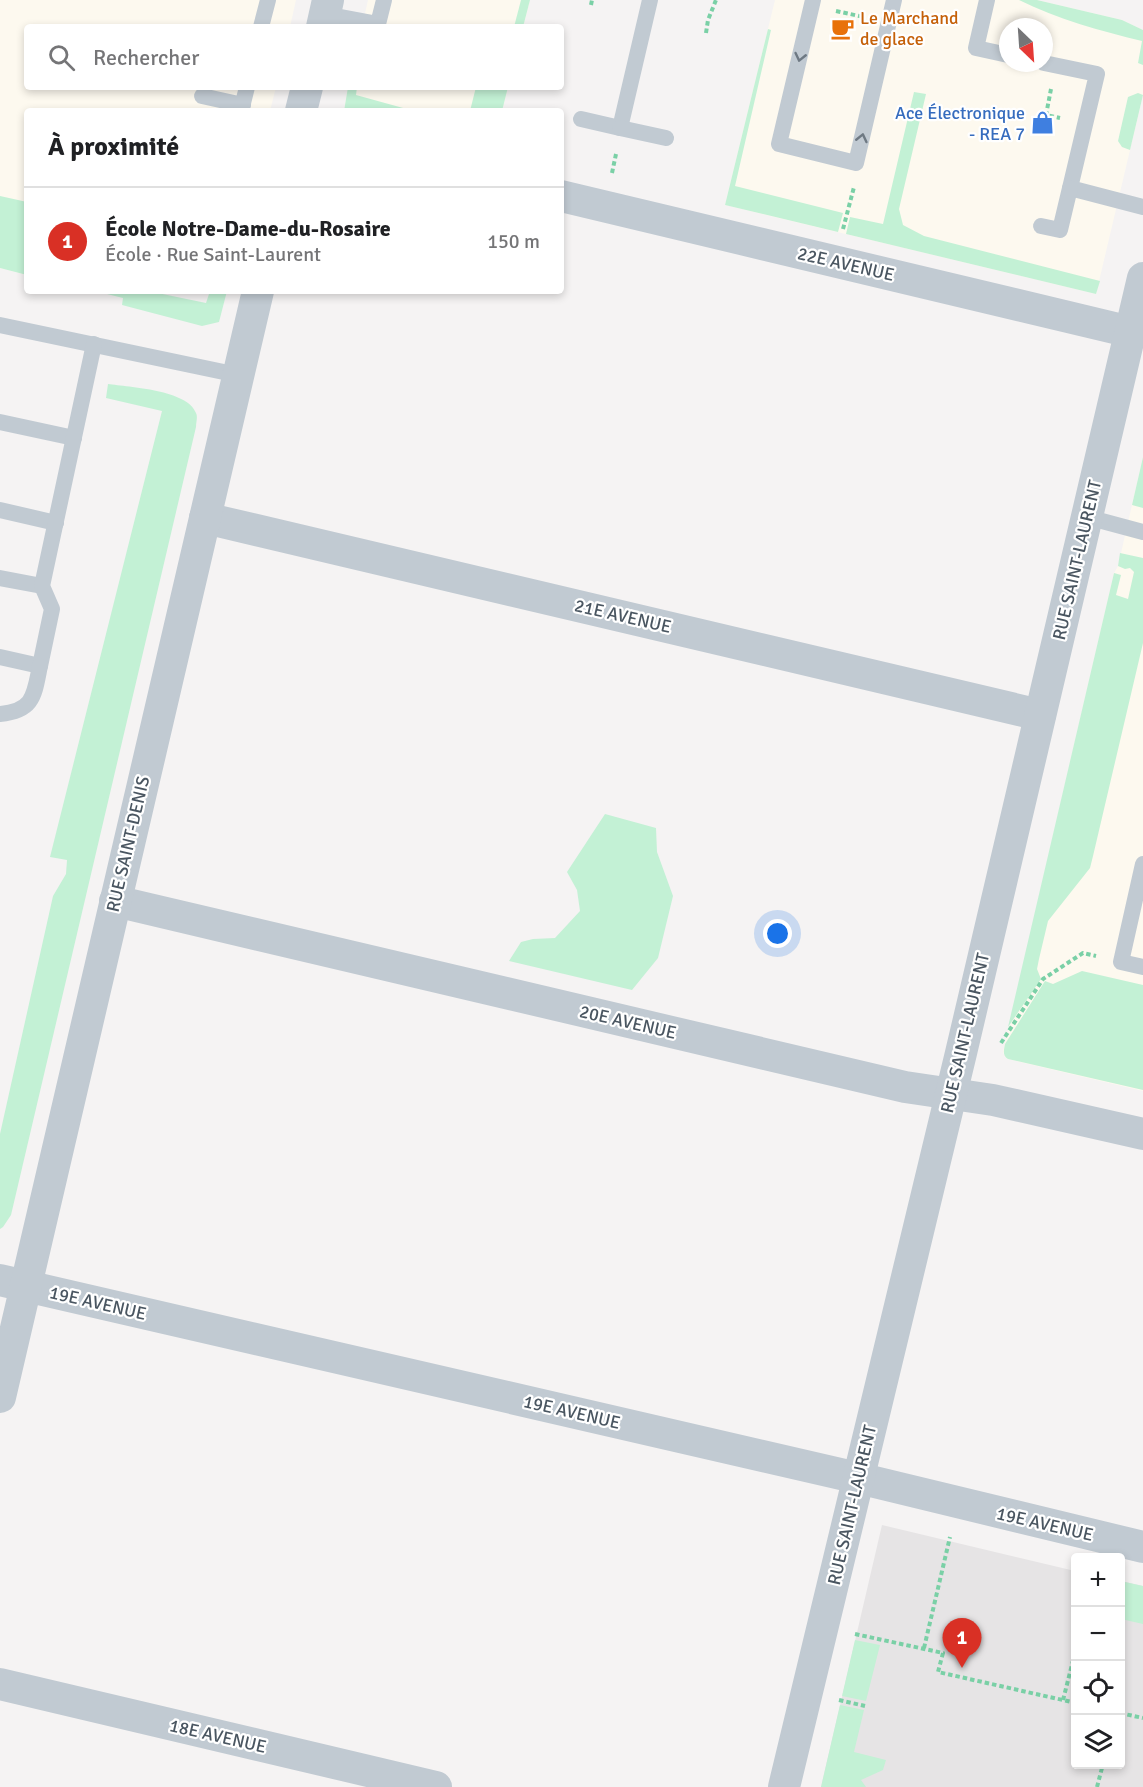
<!DOCTYPE html>
<html lang="fr">
<head>
<meta charset="utf-8">
<style>
	body { margin:0; font-family:Signika,sans-serif; background:#f6f6f6; color:#202124 }
	.controls { position:absolute; right:18px; bottom:18px; display:grid; overflow:hidden; border-radius:6px; box-shadow:0 3px 9px #0003 }
	.controls button { width:54px; height:54px; display:grid; place-items:center; padding:0; border:0; border-bottom:2px solid #e0e0e0; background:#fff; color:#202124; font:30px sans-serif }
	.compass { position:absolute; left:999px; top:18px; width:54px; height:54px; border-radius:50%; background:#fff; box-shadow:0 3px 9px #0003; rotate:155deg }
	.you { position:absolute; left:778px; top:934px; width:21px; height:21px; margin:-15px; border:4px solid #fff; border-radius:50%; background:#1a73e8; box-shadow:0 0 0 9px #1a73e833 }
	.badge { display:grid; place-items:center; width:39px; height:39px; border-radius:50%; background:#d93025; color:#fff; font-size:20px; font-weight:700 }
	.pin { position:absolute; translate:-50% -50px; filter:drop-shadow(0 2px 3px #0008) }
	.pin::after { content:''; position:absolute; top:32px; width:21px; height:18px; background:inherit; clip-path:polygon(0 0,100% 0,50% 100%) }
	.list { margin:0; padding:0; list-style:none }
	h2 { display:flex; justify-content:space-between; align-items:center; height:78px; margin:0; padding:0 24px; font-size:26px }
	h2 small { font-size:20px; font-weight:400; color:#757577 }
	.list li { display:grid; grid-template-columns:39px 1fr auto; gap:18px; align-items:center; box-sizing:border-box; height:108px; padding:0 24px; border-top:2px solid #e0e0e0 }
	.list b { display:block; font-size:22px; white-space:nowrap }
	.list p { margin:0; font-size:20px; white-space:nowrap; color:#757577 }
	.list em { font-size:20px; font-style:normal; color:#757577 }
	.icon { flex:none; width:33px; height:33px; fill:none; stroke:currentColor; stroke-width:2; stroke-linecap:round; stroke-linejoin:round }
	.map { position:relative; flex:none; width:1143px; height:1787px; overflow:hidden }
	.search { position:absolute; background:#fff; box-shadow:0 3px 9px #0003; left:24px; top:24px; width:540px; height:66px; display:flex; align-items:center; gap:15px; box-sizing:border-box; padding:0 21px; border-radius:6px; color:#757577; font-size:22px }
	.panel { position:absolute; background:#fff; box-shadow:0 3px 9px #0003; left:24px; top:108px; width:540px; height:186px; border-radius:6px }
	.map>svg:first-child { display:block }
	.commercial { fill:#fdf9ef; fill-rule:evenodd }
	.education { fill:#e6e4e5 }
	.green { fill:#c3f1d5 }
	.lines { fill:none; stroke-linecap:round; stroke-linejoin:round }
	.path { stroke:#7ad0a6; stroke-width:4; stroke-dasharray:4.5 3; stroke-linecap:butt }
	.service { stroke:#c1cad2; stroke-width:16 }
	.minor { stroke:#c1cad2; stroke-width:32 }
	.oneway { stroke:#6e7983 }
	.labels { text-anchor:middle; stroke-width:4.5; stroke-linejoin:round; paint-order:stroke }
	.food-label { font-size:18px; fill:#c56008; stroke:#fff; text-anchor:start }
	.shop-label { font-size:18px; fill:#366cbe; stroke:#fff; text-anchor:end }
	.street-label { font-size:18px; fill:#4a5661; stroke:#fff }
</style>
</head>
<body>
<div class="map">
<svg width="1143" height="1787" viewBox="0 0 1143 1787">
	<rect width="100%" height="100%" fill="#f5f3f3"/>
	<!-- commercial -->
	<g class="commercial">
		<path d="M0,0H296L290,27H27V87H276L270,111H27V275L0,268Z"/>
		<path d="M368,0H530L523,27H362Z"/>
		<path d="M775,0H1037L1122,20L1143,30V95L1096,294L725,205ZM1008,27H1044V63H1008Z"/>
		<path d="M348,87H508L502,111H344Z"/>
		<path d="M1143,457V1091L1008,1059L1005,1057L1003,1052L1114,573L1118,566Z"/>
	</g>
	<!-- education -->
	<path class="education" d="M882,1525L1075,1571L1076,1764H1120L1121,1581L1143,1586V1787H821Z"/>
	<!-- green -->
	<g class="green">
		<path d="M521,0H530L523,27H514Z"/>
		<path d="M1019,0H1037L1122,20L1143,30V65L1138,63L1142,41C1101,31 1057,19 1019,0Z"/>
		<path d="M768,29L771,30L735,186L843,213L838,232L725,205Z"/>
		<path d="M348,87H357L356,95L414,111H344Z"/>
		<path d="M476,87H508L502,111H470Z"/>
		<path d="M914,92L926,94L899,209L903,225L924,236L1100,281L1096,294L846,234L850,217L883,224Z"/>
		<path d="M1138,93L1143,95L1130,150L1122,147L1118,141L1128,97Z"/>
		<path d="M0,196L27,202V275L0,268Z"/>
		<path d="M95,291H148L206,303L210,291H227L219,322L202,326L122,305L123,298Z"/>
		<path d="M108,384C129,387 188,390 196,413C198,417 196,422 196,427L11,1215L3,1227L0,1229V1134L53,896L66,874L67,860L50,857L162,411L106,398Z"/>
		<path d="M1143,457V508L1132,505Z"/>
		<path d="M1120,553L1143,558V643L1093,856L1090,868L1048,921L1039,959L1037,969L1041,979L1008,1027L1114,573L1121,575L1116,595L1128,599L1134,572L1130,568L1125,569L1118,566Z"/>
		<path d="M605,814L656,828L657,852L673,896L658,958L632,990L509,961L521,942L533,939L555,938L580,911L577,890L567,872Z"/>
		<path d="M1082,971L1143,985V1090L1008,1059C1002,1055 1004,1050 1005,1044L1045,981L1053,984Z"/>
		<path d="M1125,1582L1143,1586V1624L1121,1619V1600Z"/>
		<path d="M855,1640L880,1645L866,1701L842,1696Z"/>
		<path d="M840,1705L864,1710L854,1752L886,1760L883,1770L861,1780L866,1787H821Z"/>
	</g>
	<g class="lines">
		<!-- path -->
		<g class="path">
			<path d="M591,5L592,0"/>
			<path d="M836,11L864,17"/>
			<path d="M706,33L708,20L716,0"/>
			<path d="M1051,89L1046,115L1060,118"/>
			<path d="M612,173L616,154"/>
			<path d="M843,229L854,187"/>
			<path d="M1001,1043L1043,979L1083,953L1096,956"/>
			<path d="M855,1634L943,1653L938,1672L1076,1703"/>
			<path d="M924,1648L950,1537"/>
			<path d="M839,1700L865,1706"/>
			<path d="M1063,1700L1076,1649"/>
			<path d="M1120,1713L1143,1718"/>
			<path d="M1097,1787L1103,1764"/>
		</g>
		<!-- service -->
		<g class="service">
			<path d="M813,0L779,144L856,163L894,0"/>
			<path d="M987,0L976,48L1008,55"/>
			<path d="M325,14L378,24L384,0"/>
			<path d="M261,27L268,0"/>
			<path d="M1044,63L1097,74L1070,188L1143,207"/>
			<path d="M202,96L243,105"/>
			<path d="M241,111L247,87"/>
			<path d="M581,119L620,128L650,0"/>
			<path d="M620,128L666,138"/>
			<path d="M1041,226L1060,230L1070,188"/>
			<path d="M0,325L238,375"/>
			<path d="M0,422L74,438"/>
			<path d="M0,510L56,523"/>
			<path d="M1087,517L1143,532"/>
			<path d="M0,578L42,586"/>
			<path d="M0,657L40,666L52,609L42,586L94,344"/>
			<path d="M0,714C34,711 34,695 40,666"/>
			<path d="M1143,864L1121,962L1143,967"/>
		</g>
		<!-- minor -->
		<g class="minor">
			<path d="M322,27L328,0"/>
			<path d="M301,111L307,87"/>
			<path d="M561,196L1131,332"/>
			<path d="M205,518L1040,715"/>
			<path d="M115,901L905,1087L993,1100L1143,1134"/>
			<path d="M0,1280L858,1478L1143,1547"/>
			<path d="M0,1397L258,291"/>
			<path d="M0,1684L436,1787"/>
			<path d="M784,1787L961,1053L1143,278"/>
		</g>
	</g>
	<!-- one-way arrows -->
	<defs><path id="oneway-chevron" d="M-2-3.5L2.5 0L-2 3.5" fill="none" stroke-width="1.6" stroke-linecap="round" stroke-linejoin="round" transform="scale(1.5)"/></defs>
	<g class="oneway">
		<use href="#oneway-chevron" transform="translate(800 57) rotate(103)"/>
		<use href="#oneway-chevron" transform="translate(862 138) rotate(-77)"/>
	</g>
	<!-- icons -->
	<defs>
		<symbol id="cafe-bare" viewBox="-9 -9 18 18"><path d="M-5.5-4.5H6V0H3Q3 3.5 0 3.5H-2.5Q-5.5 3.5-5.5 0ZM3-3.2v2h1.7v-2ZM-6 4.5H4V6H-6Z" fill="#e8710a" stroke="#fff" stroke-width="2.5" paint-order="stroke"/></symbol>
		<symbol id="shop-bare" viewBox="-9 -9 18 18"><path d="M-5-2.5h2.3a2.7 3.5 0 0 1 5.4 0H5L5.5 6h-11ZM-1.5-2.5h3a1.5 2.3 0 0 0-3 0Z" fill="#3f7fe0" stroke="#fff" stroke-width="2.5" paint-order="stroke"/></symbol>
	</defs>
	<g fill-rule="evenodd">
		<use href="#cafe-bare" x="826" y="12" width="33" height="33"/>
		<use href="#shop-bare" x="1026" y="106" width="33" height="33"/>
	</g>
	<g class="labels">
		<!-- food labels -->
		<g class="food-label">
			<text x="860" y="24">Le Marchand<tspan x="860" dy="21">de glace</tspan></text>
		</g>
		<!-- shop labels -->
		<g class="shop-label">
			<text x="1025" y="119">Ace Électronique<tspan x="1025" dy="21">- REA 7</tspan></text>
		</g>
		<!-- street labels -->
		<g class="street-label">
			<text transform="translate(846 264) rotate(13)" y="6">22E AVENUE</text>
			<text transform="translate(1077 560) rotate(-77)" y="6">RUE SAINT-LAURENT</text>
			<text transform="translate(623 616) rotate(13)" y="6">21E AVENUE</text>
			<text transform="translate(128 844) rotate(-77)" y="6">RUE SAINT-DENIS</text>
			<text transform="translate(628 1022) rotate(13)" y="6">20E AVENUE</text>
			<text transform="translate(965 1033) rotate(-77)" y="6">RUE SAINT-LAURENT</text>
			<text transform="translate(98 1303) rotate(13)" y="6">19E AVENUE</text>
			<text transform="translate(572 1412) rotate(13)" y="6">19E AVENUE</text>
			<text transform="translate(852 1505) rotate(-77)" y="6">RUE SAINT-LAURENT</text>
			<text transform="translate(1045 1524) rotate(13)" y="6">19E AVENUE</text>
			<text transform="translate(218 1736) rotate(13)" y="6">18E AVENUE</text>
		</g>
	</g>
</svg>
<div class="controls">
<button>+</button>
<button>−</button>
<button><svg class="icon" aria-label="locate" viewBox="0 0 24 24"><circle cx="12" cy="12" r="6"/><path d="M12 2v4M12 18v4M2 12h4M18 12h4"/></svg></button>
<button><svg class="icon" aria-label="layers" viewBox="0 0 24 24"><path d="M12 4l9 5-9 5-9-5zM3 14l9 5 9-5"/></svg></button>
</div>
<svg class="compass" viewBox="-18 -18 36 36"><path d="M0-13l5 13h-10z" fill="#e53935"/><path d="M0 13l5-13h-10z" fill="#757577"/></svg>
<div class="you"></div>
<div class="pin badge" style="left:962px;top:1668px">1</div>
<div class="search"><svg class="icon" aria-label="search" viewBox="0 0 24 24"><circle cx="10" cy="10" r="6"/><path d="M15 15l6 6"/></svg>Rechercher</div>
<section class="panel">
<h2>À proximité<small></small></h2>
<ul class="list">
<li><span class="badge">1</span><div><b>École Notre-Dame-du-Rosaire</b><p>École · Rue Saint-Laurent</p></div><em>150 m</em></li>
</ul>
</section>
</div>
</body>
</html>
